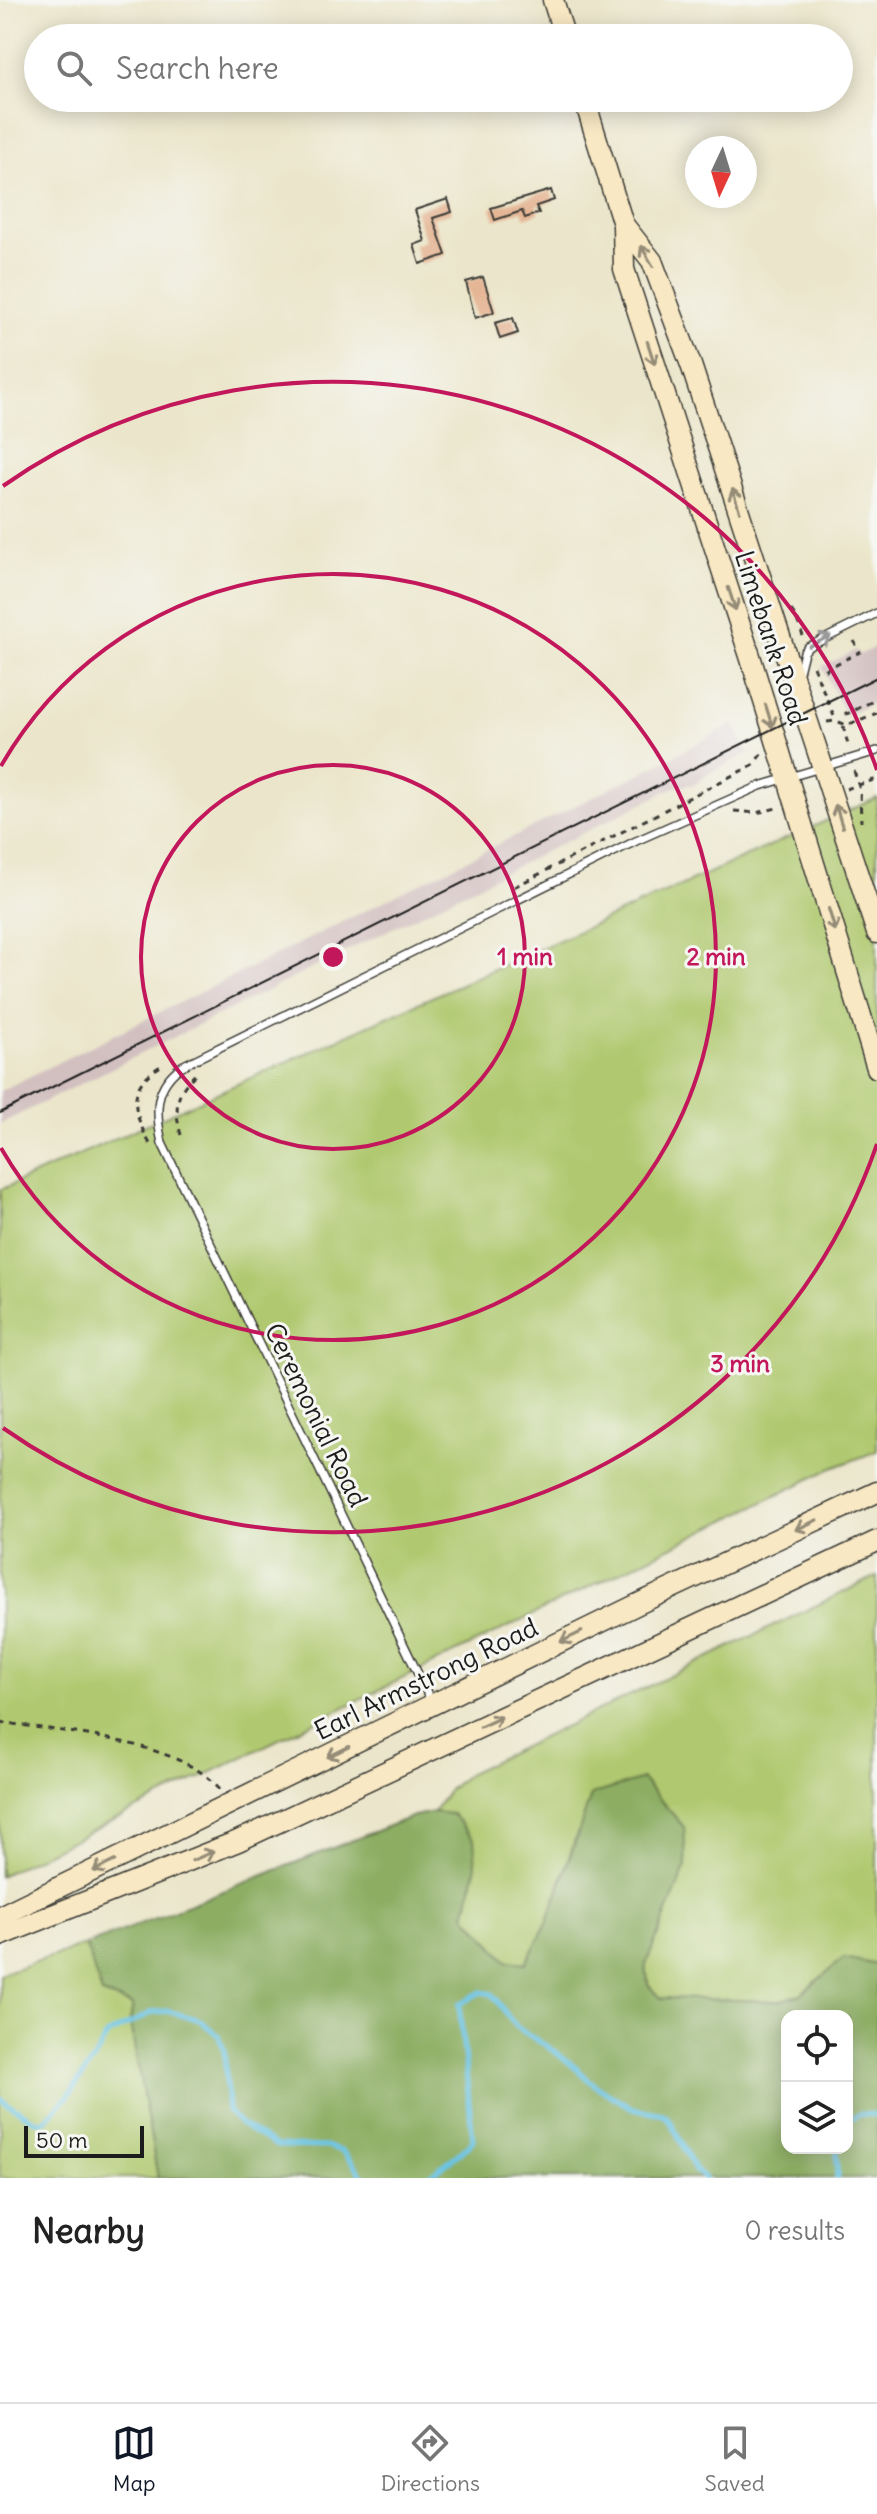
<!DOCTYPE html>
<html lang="en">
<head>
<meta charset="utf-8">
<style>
	body { margin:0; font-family:Delius,sans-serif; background:#f2f2f2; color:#222 }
	.controls { position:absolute; right:24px; bottom:24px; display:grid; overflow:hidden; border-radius:16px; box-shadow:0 4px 20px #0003 }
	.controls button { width:72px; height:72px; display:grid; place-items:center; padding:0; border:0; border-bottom:2px solid #e0e0e0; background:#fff; color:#222; font:40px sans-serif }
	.compass { position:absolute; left:685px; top:136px; width:72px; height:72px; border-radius:50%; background:#fff; box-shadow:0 4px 20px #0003; rotate:184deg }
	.scale { position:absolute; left:24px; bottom:20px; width:120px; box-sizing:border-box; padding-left:8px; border:4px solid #1c1c1c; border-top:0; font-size:22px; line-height:28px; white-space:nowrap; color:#1c1c1c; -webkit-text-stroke:6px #f6f6f2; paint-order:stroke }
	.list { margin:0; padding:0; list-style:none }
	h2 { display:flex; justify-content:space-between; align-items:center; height:104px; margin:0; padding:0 32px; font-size:34px }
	h2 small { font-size:26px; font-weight:400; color:#767676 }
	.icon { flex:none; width:44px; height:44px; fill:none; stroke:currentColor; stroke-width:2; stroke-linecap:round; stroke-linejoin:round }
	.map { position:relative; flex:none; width:877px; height:2178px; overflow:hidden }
	.search { position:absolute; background:#fff; box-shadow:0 4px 20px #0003; left:24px; right:24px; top:24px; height:88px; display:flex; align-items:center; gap:20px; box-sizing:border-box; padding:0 28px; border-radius:44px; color:#767676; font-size:30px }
	.sheet { height:224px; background:#fff }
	nav { display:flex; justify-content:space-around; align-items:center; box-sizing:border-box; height:112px; border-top:2px solid #e0e0e0; background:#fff; font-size:22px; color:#767676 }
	nav a { display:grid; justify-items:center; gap:4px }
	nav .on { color:#111827 }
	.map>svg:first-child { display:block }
	.industrial { fill:#d2bfc0 }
	.green { fill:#b0c96f; stroke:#667246; stroke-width:2 }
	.forest { fill:#8cad62; stroke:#54643f; stroke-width:2; fill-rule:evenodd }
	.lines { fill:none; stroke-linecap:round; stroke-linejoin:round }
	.stream { stroke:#65c2e3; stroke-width:5 }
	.building { fill:#e5b695 }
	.service-casing { stroke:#3b3a36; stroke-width:10 }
	.secondary-casing { stroke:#3b3a36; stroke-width:23 }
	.path { stroke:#3b3a36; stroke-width:3; stroke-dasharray:6 6; stroke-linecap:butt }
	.service { stroke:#fff; stroke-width:7 }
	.secondary { stroke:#f8e8c3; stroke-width:20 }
	.tram { stroke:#1c1c1c; stroke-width:2 }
	.oneway { stroke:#958c78 }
	.oneway2 { stroke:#999 }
	.ring { fill:none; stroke:#c2185b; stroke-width:4 }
	.labels { text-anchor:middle; stroke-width:6; stroke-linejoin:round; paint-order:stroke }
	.street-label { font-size:26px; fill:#1c1c1c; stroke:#f6f6f2 }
	.centre { fill:#c2185b; stroke:#f6f6f2; stroke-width:4 }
	.ring-label { font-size:24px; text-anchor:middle; font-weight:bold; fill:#c2185b; stroke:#f6f6f2; stroke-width:6; stroke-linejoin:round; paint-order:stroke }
</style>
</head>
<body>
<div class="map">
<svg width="877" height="2178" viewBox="0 0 877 2178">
	<rect width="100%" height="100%" fill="#f6f6f2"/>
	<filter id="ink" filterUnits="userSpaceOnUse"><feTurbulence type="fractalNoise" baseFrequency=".0125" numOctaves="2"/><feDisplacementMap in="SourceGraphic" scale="16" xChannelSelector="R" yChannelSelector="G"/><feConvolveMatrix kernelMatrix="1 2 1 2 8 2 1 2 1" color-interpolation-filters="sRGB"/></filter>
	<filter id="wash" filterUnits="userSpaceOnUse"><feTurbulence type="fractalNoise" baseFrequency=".006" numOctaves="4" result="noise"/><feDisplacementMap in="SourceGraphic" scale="32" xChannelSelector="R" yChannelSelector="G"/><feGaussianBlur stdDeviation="1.8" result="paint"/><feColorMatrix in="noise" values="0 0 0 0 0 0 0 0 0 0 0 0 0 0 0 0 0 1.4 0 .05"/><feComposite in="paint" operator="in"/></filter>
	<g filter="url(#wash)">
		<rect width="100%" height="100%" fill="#ebe6cb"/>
		<!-- industrial -->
		<g class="industrial">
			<path d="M877,646V701L846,716L822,667L856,650L859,655Z"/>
			<path d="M733,724L749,753L706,775L695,784L675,787L0,1124V1091L290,948L657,765Z"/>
		</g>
		<!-- green -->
		<g class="green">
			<path d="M877,798V1451L830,1469L0,1876V1190Z"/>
			<path d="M877,1576V1965L844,1958L801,1994L780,2002L661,1998L648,1984L646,1964L686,1866L577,1833L548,1921L526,1963L507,1961L465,1915L476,1868L433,1812L449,1790L467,1774Z"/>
			<path d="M86,1945L102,1994L133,2005L130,2022L158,2178H0V1974Z"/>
		</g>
		<!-- forest -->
		<path class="forest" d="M642,1779L684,1827L686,1866L646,1964L648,1984L661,1998L780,2001L801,1994L844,1958L877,1965V2178H158L130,2021L133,2005L102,1994L86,1945L414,1816L433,1812L452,1814L474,1839L476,1868L465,1915L507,1961L526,1963L548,1921L591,1795ZM787,2016H847V2148H787Z"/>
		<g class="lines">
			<!-- stream -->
			<g class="stream">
				<path d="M0,2099L36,2121L43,2122L66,2099L93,2061L107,2035L153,2012L167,2011L200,2020L219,2036L224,2050L228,2111L240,2124L277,2146L328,2147L342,2151L365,2178"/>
				<path d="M847,2120L860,2114L877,2115"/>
				<path d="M837,2148V2178"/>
				<path d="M426,2178L469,2146L473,2140L459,2004L481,1992L492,1994L515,2026L563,2057L596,2086L632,2108L663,2114L670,2120L695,2170L705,2178"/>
			</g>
		</g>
		<g id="blocks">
			<!-- building -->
			<g class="building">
				<path d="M551,190L554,200L536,206L539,213L525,218L522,211L495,220L491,208Z"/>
				<path d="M448,199L452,212L433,218L446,255L420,264L414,245L425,241L415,210Z"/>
				<path d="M483,277L494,312L475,318L466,282Z"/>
				<path d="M513,318L518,333L500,339L495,323Z"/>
			</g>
		</g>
	</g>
	<g filter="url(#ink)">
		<use href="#blocks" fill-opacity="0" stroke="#3b3a36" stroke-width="2"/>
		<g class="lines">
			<defs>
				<g id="service">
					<path d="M799,672L804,652L808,647L877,613"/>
					<path d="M432,1703L162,1143C155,1111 154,1086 182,1066L636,841L760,786L877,751"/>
				</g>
				<g id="secondary">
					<path d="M553,0L565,38"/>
					<path d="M584,98L623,224L624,269L750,656L877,1068"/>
					<path d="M623,224L652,261L691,365L877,933"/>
					<path d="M0,1916L638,1604L877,1492"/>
					<path d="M0,1936L238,1841L877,1541"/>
				</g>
			</defs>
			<!-- service casing -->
			<use href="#service" class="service-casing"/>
			<!-- secondary casing -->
			<use href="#secondary" class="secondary-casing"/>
			<!-- path -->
			<g class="path">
				<path d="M791,610L796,617L803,636"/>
				<path d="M813,666L836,721"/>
				<path d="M827,671L826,669L860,652L854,641"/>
				<path d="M845,712L847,714L877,699"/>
				<path d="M827,722L836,721L847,725L877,713"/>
				<path d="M843,726L849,748"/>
				<path d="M854,771L860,790L861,822"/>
				<path d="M846,789L877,779"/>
				<path d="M734,811L756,813L777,808"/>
				<path d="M514,887L753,765L763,752"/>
				<path d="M181,1135C174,1110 175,1091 196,1074"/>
				<path d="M150,1144C132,1111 125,1084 165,1064"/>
				<path d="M0,1722C61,1732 179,1740 220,1789"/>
			</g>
			<!-- service -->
			<use href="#service" class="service"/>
			<!-- secondary -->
			<use href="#secondary" class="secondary"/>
			<!-- tram -->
			<path class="tram" d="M0,1113L877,677"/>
		</g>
		<!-- one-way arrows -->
		<defs><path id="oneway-shaft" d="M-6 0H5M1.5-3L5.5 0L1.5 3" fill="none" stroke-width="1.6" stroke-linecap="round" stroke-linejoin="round" transform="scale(2)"/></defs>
		<g class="oneway">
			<use href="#oneway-shaft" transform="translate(647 256) rotate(-120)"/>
			<use href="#oneway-shaft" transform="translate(651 353) rotate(72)"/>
			<use href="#oneway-shaft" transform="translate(736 500) rotate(-108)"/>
			<use href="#oneway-shaft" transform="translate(732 599) rotate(72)"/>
			<use href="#oneway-shaft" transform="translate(769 716) rotate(73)"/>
			<use href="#oneway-shaft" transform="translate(839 816) rotate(-107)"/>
			<use href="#oneway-shaft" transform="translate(832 920) rotate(73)"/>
			<use href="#oneway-shaft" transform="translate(806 1525) rotate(155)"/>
			<use href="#oneway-shaft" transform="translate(571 1637) rotate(154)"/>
			<use href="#oneway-shaft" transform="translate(491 1722) rotate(-25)"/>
			<use href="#oneway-shaft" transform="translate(338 1752) rotate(154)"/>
			<use href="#oneway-shaft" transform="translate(203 1856) rotate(-23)"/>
			<use href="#oneway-shaft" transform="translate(104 1866) rotate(154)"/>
		</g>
		<use class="oneway2" href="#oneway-shaft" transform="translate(820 641) rotate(-26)"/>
	</g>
	<!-- distance rings -->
	<g class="ring">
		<circle cx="333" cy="957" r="192"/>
		<path d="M1 766A383 383 0 1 1 1 1148"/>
		<path d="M877 1144A575 575 0 0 1 3 1428M3 486A575 575 0 0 1 877 770"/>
	</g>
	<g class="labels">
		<!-- street labels -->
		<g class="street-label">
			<text transform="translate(771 638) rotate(72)" y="9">Limebank Road</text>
			<text transform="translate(316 1415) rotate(64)" y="9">Ceremonial Road</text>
			<text transform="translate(426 1679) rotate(-26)" y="9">Earl Armstrong Road</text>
		</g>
	</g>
	<circle cx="333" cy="957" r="12" class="centre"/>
	<g class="ring-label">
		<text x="525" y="965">1 min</text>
		<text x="716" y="965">2 min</text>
		<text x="740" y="1372">3 min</text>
	</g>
</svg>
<div class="controls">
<button><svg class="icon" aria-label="locate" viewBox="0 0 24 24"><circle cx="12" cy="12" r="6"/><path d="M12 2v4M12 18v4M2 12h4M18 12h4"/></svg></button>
<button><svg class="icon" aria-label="layers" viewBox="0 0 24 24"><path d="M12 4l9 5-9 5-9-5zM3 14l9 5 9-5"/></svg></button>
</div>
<svg class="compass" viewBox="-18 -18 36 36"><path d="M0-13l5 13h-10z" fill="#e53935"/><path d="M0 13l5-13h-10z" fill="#767676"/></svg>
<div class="scale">50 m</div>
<div class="search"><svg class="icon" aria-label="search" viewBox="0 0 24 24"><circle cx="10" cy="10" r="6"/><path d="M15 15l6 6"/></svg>Search here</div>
</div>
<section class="sheet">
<h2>Nearby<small>0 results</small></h2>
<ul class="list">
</ul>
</section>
<nav>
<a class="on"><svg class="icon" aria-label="map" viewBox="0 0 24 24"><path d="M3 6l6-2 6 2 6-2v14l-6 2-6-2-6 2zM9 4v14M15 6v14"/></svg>Map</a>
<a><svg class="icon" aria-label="directions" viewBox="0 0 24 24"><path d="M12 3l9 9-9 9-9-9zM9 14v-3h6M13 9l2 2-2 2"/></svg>Directions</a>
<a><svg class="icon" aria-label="saved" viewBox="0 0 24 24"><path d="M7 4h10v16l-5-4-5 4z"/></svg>Saved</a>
</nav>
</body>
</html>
